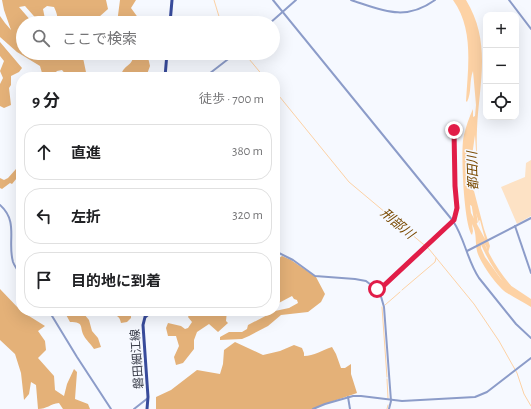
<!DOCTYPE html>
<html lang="ja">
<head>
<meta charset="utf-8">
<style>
	body { margin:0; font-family:"Alegreya Sans","Noto Sans JP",sans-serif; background:#f6f6f6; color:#202124 }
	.controls { position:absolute; right:12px; top:12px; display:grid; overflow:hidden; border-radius:8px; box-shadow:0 4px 16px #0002 }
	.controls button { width:36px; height:36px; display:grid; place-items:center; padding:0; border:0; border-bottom:1px solid #e0e0e0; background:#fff; color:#202124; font:20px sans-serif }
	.stop { position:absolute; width:12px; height:12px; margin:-9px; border:3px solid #e11d48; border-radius:50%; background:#fff }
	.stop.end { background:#e11d48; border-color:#fff; box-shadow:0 1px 4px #0008 }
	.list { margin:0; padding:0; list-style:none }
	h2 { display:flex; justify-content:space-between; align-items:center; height:52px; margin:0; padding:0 16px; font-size:17px }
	h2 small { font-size:13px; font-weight:400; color:#757577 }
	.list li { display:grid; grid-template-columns:26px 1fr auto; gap:12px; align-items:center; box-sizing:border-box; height:56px; margin:0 8px 8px; padding:0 8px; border:1px solid #e0e0e0; border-radius:16px }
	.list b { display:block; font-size:15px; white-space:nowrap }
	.list em { font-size:13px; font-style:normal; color:#757577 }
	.icon { flex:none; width:22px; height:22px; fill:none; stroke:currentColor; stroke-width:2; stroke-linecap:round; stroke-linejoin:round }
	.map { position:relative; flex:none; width:531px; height:409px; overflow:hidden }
	.search { position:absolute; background:#fff; box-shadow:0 4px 16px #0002; left:16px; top:16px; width:264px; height:44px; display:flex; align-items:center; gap:10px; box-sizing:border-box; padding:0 14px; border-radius:22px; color:#757577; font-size:15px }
	.panel { position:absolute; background:#fff; box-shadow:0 4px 16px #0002; left:16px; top:72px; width:264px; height:244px; border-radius:16px }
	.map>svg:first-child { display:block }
	.green { fill:#fde2c5 }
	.forest { fill:#e4b178 }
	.water { fill:#fdd2a5; fill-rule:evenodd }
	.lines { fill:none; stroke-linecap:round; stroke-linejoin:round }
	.stream { stroke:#fdd2a5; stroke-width:1 }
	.river { stroke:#fdd2a5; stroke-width:3.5 }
	.minor { stroke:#8c9cc9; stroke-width:2 }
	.major { stroke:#384b9b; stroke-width:3 }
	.route { stroke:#e11d48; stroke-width:5 }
	.labels { text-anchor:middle; stroke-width:3; stroke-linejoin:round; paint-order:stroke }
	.street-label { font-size:12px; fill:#363a47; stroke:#f6f9ff }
	.water-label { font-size:13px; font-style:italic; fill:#794900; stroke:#f6f9ff }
</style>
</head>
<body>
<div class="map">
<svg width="531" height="409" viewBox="0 0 531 409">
	<rect width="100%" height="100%" fill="#f6f9ff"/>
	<!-- green -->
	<path class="green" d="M531,160V216L517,224L501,187L525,177L526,163Z"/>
	<!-- forest -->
	<g class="forest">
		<path d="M2,0H106L108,9L99,17L106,19L109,23H57C58,17 57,13 54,7L47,6L43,9L45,19L40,23L25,6L19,7L32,22L34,23H23V53H82L87,77H68L62,70L57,71L53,75V77H24L27,74L36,75L42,73L40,66L17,52L0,37V16L5,23L11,30L4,10Z"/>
		<path d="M120,0H136L131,8L139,19L138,23H117Z"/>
		<path d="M0,42L22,68L19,72L11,76V85L9,88L11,105L4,108L0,106V84L3,78L0,71L4,61L0,56Z"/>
		<path d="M132,53H147L150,66L146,77H121C122,64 136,66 132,53Z"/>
		<path d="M16,169L21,173L12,184L10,183L2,189L0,188V178L4,180L8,178Z"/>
		<path d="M282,256L291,260L316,277L325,294L321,302L308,312L281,315L268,326L249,336L242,339L220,340V337L229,332H242L247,329L248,325L275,311L289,308L298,303L297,300L294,299L292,296L275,305V261Z"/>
		<path d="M0,289L21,311L45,326L38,331L45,341L46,350L38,358L54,376L55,390L64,396L67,384L74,369L77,372L75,399L88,404L90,409H63L59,403C50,404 47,409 38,409L36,385L31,382L29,394L24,400L21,373L15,354L0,340Z"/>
		<path d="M64,311H84V314L89,320L92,331L98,338L101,347L94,349C91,344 86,340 84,336C79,327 85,322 70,322Z"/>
		<path d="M104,311H131V318L127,322L121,323C119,311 110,318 104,311Z"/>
		<path d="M191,311H227L226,321L228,323L218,332L209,324L197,332L194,340V349L183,363L176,365L174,357L179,346L176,336H168L166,328L168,323L181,326L185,329L188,328L192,322L188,317Z"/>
		<path d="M235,342L263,355L280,351L294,345L302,348L304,353V356C314,356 322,350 332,347L336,354L341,368H345L351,364V374L357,393L325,404L315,409H156V397L171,390L197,370L220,374L223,364L224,350Z"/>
	</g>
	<!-- water -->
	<path class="water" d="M453,0H466C492,43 479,83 477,129C476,151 478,174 479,197L475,135L472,156L474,191L484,229L490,246L488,253L486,246L482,241L481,248L485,257L501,279L531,299V307C523,302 515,298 507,293C498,288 479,261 477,251C475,242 477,233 472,224L473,231L472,235C464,227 460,148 464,135C466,126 469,118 473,109V117L475,116L476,105L473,71C469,81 472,92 467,102L466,101C468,67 474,29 453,0ZM470,205L474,207L480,226L479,221L480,220L485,239L471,213Z"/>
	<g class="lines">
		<!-- stream -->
		<g class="stream">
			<path d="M214,0L221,23"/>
			<path d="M244,53L264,77"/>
			<path d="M275,91L349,182L429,249L474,304L499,341L517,373L524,394L531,406"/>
			<path d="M402,290L435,262L436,258"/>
			<path d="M385,305L400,292"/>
			<path d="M382,307L387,377"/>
			<path d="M387,379L388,398"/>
			<path d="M387,409L388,405"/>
		</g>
		<!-- river -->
		<g class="river">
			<path d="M473,203L476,222"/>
			<path d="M481,240C488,257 497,272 509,286"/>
		</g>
		<!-- minor -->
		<g class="minor">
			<path d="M273,0L453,221C465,239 467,260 479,278L516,324L531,338"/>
			<path d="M351,0C382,10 405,22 435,0"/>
			<path d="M509,0L531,29"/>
			<path d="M270,23L296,0"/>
			<path d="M205,77L236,53"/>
			<path d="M0,205C19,222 7,241 13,262C15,267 18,271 21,275"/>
			<path d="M515,226L531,273"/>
			<path d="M275,251L293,260L315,276L355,279L366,281L375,288L380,293L384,307L391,401L389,409"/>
			<path d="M467,251L531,218"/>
			<path d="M378,291L454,220L457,209L455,186L454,130"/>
			<path d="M49,311L77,357L111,409"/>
			<path d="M348,397L350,409"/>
			<path d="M134,409L148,398"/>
			<path d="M313,409L325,404L353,396H361L402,401L475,397L487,392L531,358"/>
		</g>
		<!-- major -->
		<g class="major">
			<path d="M170,23L172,0"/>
			<path d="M165,77L167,53"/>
			<path d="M147,409L148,397L143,325L145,317L152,311"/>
		</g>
	</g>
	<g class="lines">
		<!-- route -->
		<path class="route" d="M377,289L378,291L454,220L457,208L455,186L454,130"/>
	</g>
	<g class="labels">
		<!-- street labels -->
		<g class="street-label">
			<text transform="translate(137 359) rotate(-94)" y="4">磐田細江線</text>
		</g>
		<!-- water labels -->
		<g class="water-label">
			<text transform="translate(472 171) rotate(-92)" y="5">都田川</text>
			<text transform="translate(398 223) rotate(40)" y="5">刑部川</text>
		</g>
	</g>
</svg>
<div class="controls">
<button>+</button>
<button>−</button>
<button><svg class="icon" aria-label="locate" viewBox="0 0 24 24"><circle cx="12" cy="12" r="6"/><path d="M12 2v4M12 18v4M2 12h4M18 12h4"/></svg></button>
</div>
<div class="stop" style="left:377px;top:289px"></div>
<div class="stop end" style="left:454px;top:130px"></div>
<div class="search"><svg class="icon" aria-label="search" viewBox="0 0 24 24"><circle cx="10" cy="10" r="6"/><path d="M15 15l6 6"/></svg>ここで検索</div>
<section class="panel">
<h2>9 分<small>徒歩 · 700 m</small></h2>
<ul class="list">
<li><svg class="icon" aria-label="ahead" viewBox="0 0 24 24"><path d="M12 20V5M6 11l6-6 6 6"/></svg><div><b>直進</b></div><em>380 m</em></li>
<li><svg class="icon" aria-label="left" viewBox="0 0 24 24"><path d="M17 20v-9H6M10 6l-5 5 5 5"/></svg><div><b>左折</b></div><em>320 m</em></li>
<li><svg class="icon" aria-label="arrive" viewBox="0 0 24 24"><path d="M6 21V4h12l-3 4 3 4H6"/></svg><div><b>目的地に到着</b></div></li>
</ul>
</section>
</div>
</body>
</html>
